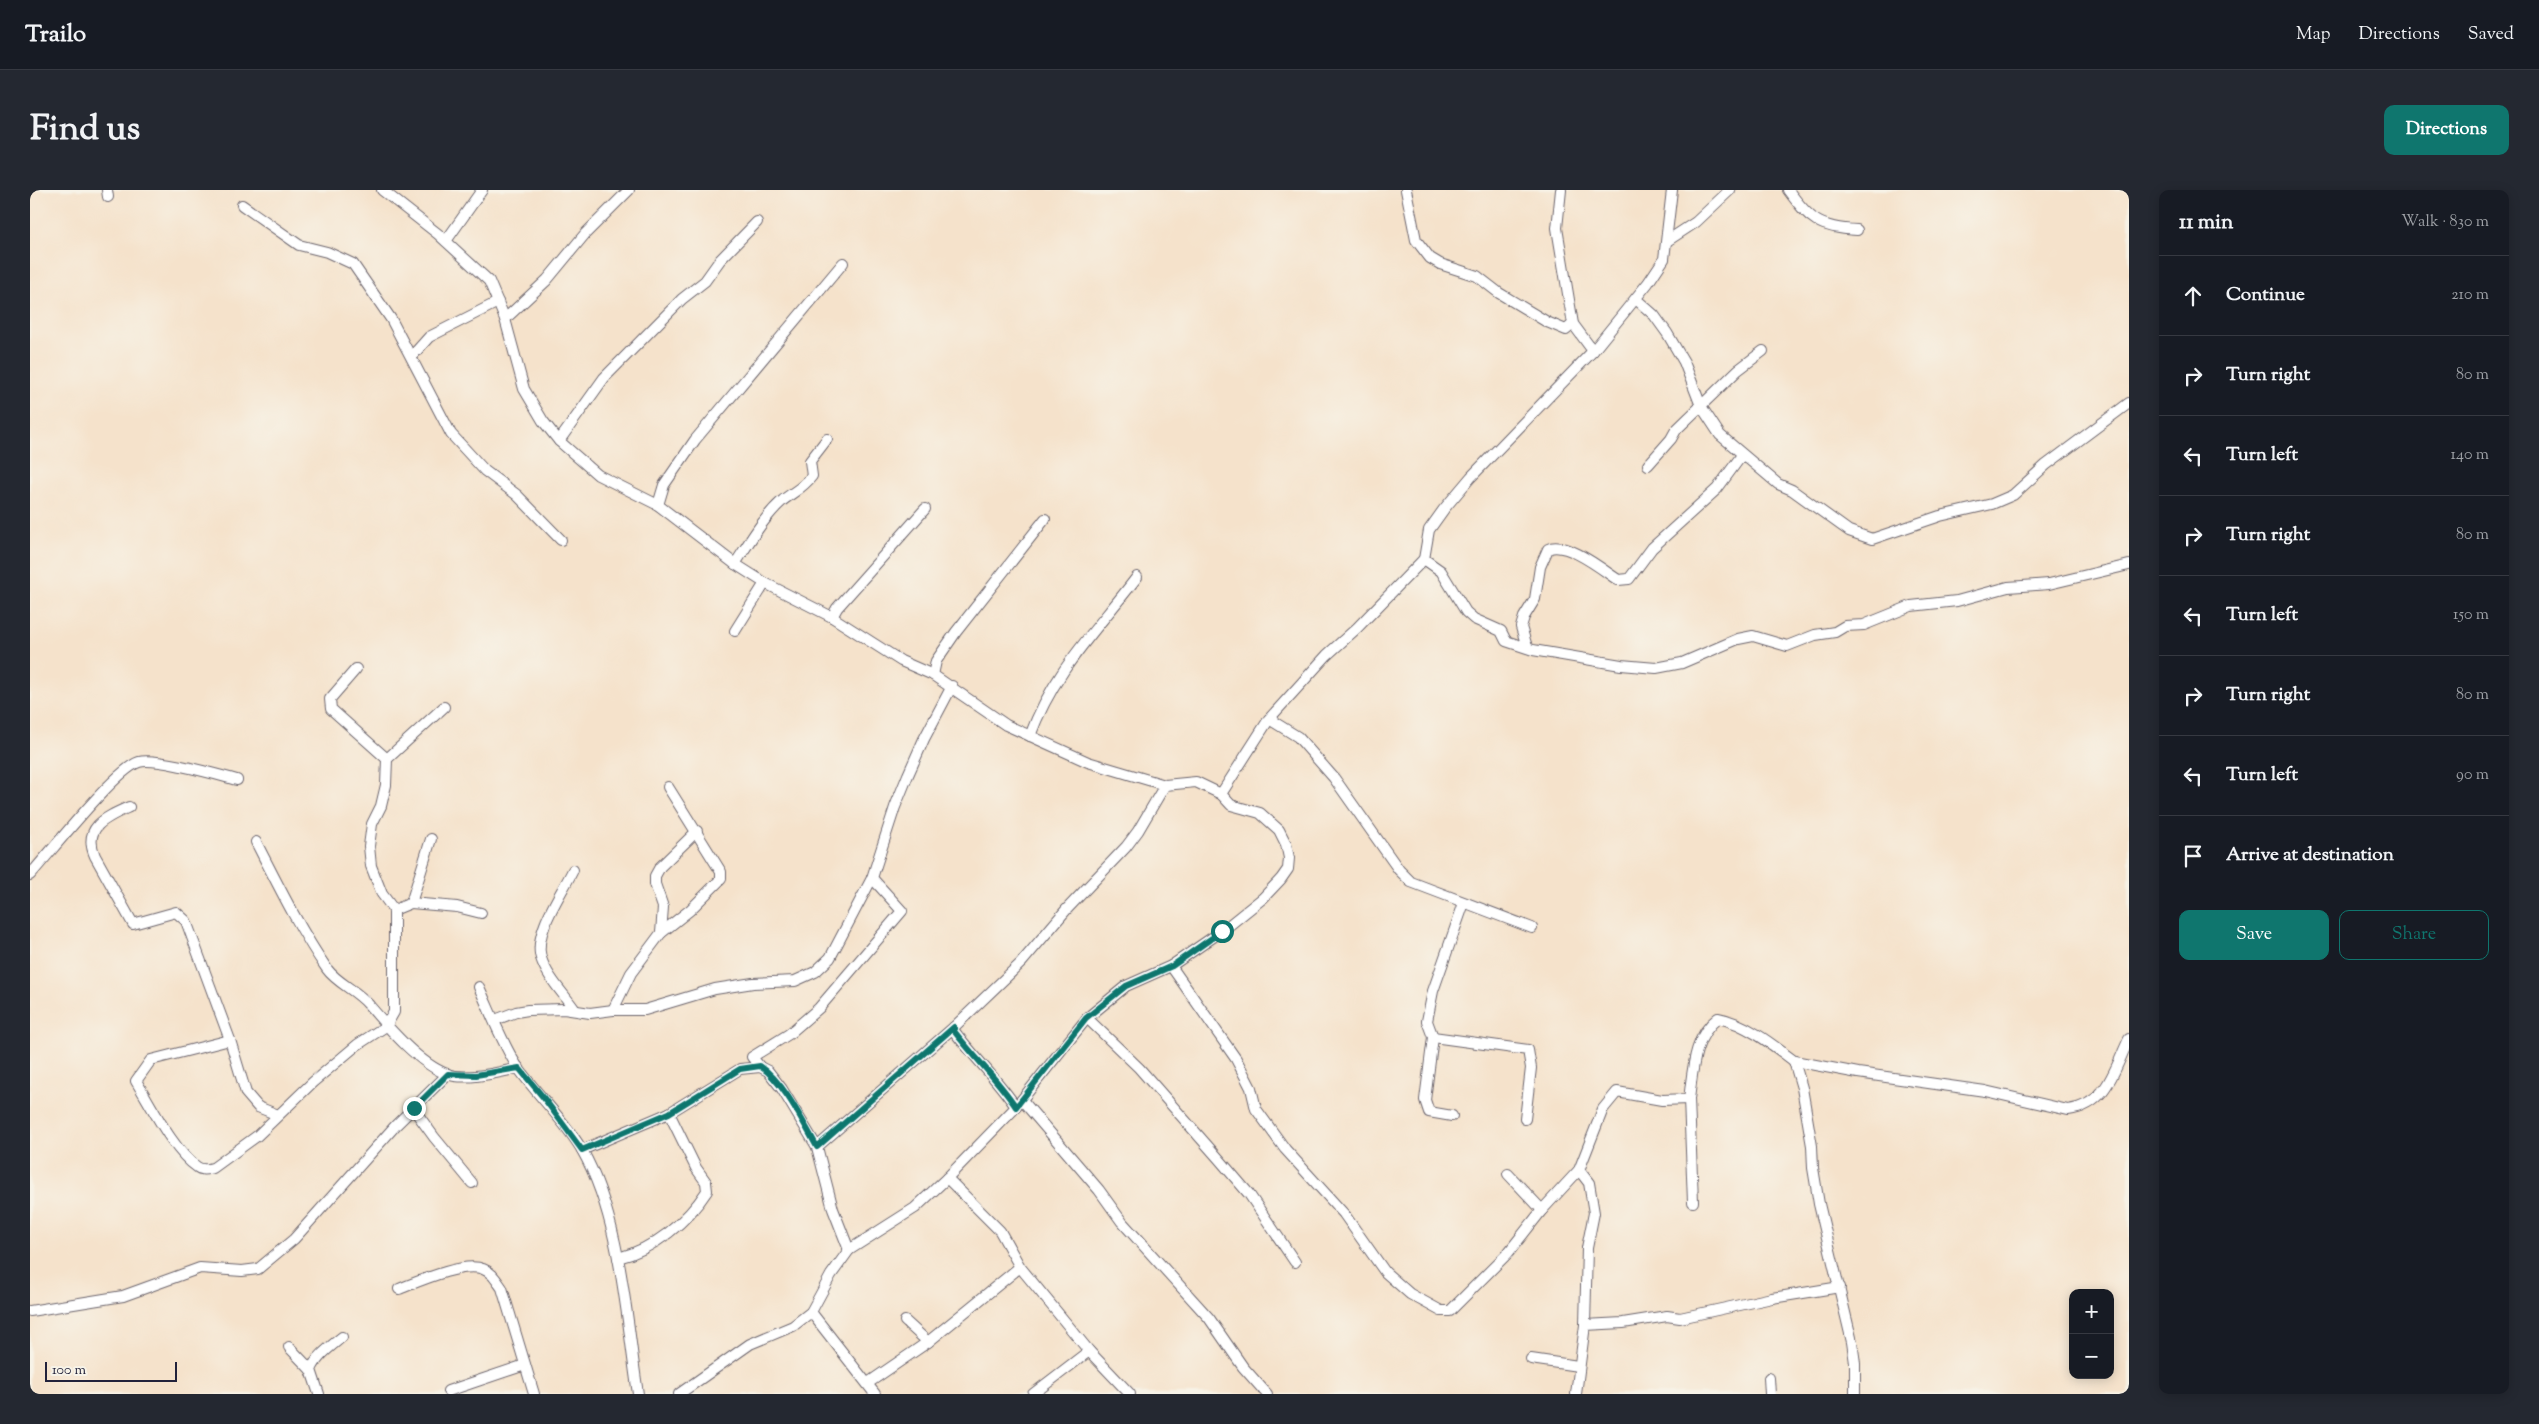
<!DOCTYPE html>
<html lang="en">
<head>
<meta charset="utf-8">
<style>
	body { margin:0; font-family:"Sorts Mill Goudy",serif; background:#242831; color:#f1f3f6 }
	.controls { position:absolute; right:15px; bottom:15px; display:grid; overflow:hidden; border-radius:10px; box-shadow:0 2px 12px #0003 }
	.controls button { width:45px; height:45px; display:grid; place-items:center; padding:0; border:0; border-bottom:1px solid #363941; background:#171b24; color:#f1f3f6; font:25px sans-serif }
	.scale { position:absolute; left:15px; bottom:12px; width:132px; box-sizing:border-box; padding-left:5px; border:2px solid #22223b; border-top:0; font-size:14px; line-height:18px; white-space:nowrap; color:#22223b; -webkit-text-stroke:4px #f7f3e8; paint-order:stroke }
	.stop { position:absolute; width:15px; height:15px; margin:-11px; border:4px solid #0f766e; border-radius:50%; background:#fff }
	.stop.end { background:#0f766e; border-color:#fff; box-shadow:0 1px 5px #0008 }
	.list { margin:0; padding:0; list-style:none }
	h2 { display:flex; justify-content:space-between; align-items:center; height:65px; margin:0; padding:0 20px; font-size:21px }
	h2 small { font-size:16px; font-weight:400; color:#9ea1a6 }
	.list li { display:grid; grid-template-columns:32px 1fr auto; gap:15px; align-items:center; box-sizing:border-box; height:80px; padding:0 20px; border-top:1px solid #363941 }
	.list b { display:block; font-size:19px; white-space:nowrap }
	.list em { font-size:16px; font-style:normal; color:#9ea1a6 }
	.actions { display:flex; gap:10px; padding:15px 20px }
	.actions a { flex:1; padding:11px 0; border:1px solid #0f766e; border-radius:10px; text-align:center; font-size:18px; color:#0f766e }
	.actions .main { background:#0f766e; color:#fff }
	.icon { flex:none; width:28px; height:28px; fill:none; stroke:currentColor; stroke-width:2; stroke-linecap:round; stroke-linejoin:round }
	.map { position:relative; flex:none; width:2099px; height:1204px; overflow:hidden; border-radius:10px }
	header { display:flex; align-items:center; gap:30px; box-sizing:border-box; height:70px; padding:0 25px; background:#171b24; border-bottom:1px solid #363941 }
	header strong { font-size:24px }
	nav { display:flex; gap:28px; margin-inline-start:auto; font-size:18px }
	.intro { display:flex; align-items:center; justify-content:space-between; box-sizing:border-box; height:120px; padding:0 30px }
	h1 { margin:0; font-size:35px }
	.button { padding:12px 22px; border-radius:10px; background:#0f766e; color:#fff; font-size:18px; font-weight:700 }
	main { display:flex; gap:30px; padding:0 30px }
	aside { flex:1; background:#171b24; border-radius:10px; box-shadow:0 2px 12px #0003 }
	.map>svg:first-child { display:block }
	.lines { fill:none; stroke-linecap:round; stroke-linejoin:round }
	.minor-casing { stroke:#6c656d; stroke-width:12 }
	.minor { stroke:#fff; stroke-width:10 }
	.route { stroke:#0f766e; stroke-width:6 }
</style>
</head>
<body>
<header>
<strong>Trailo</strong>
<nav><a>Map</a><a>Directions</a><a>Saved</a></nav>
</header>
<div class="intro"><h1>Find us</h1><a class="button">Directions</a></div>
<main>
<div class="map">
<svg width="2099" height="1204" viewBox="0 0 2099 1204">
	<rect width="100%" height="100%" fill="#f7f3e8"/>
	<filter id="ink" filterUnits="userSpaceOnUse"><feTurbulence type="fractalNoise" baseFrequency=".02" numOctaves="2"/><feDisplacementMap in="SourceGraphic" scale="10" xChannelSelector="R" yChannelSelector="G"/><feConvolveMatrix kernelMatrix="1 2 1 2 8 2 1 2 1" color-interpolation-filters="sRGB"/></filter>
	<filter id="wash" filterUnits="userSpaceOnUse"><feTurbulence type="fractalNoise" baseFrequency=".0096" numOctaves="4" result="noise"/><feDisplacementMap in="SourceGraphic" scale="20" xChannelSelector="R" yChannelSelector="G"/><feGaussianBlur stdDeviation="1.12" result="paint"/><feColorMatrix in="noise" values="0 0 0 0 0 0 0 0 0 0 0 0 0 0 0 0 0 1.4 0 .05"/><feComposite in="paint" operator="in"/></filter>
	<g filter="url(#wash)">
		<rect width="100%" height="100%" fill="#f5e2cb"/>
	</g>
	<g filter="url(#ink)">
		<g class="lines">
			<defs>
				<g id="minor">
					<path d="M77,0L78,7"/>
					<path d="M352,0L408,44L459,91L475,129L494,199L513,231L529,251L568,285L628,315L705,374L735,393L802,427L871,471L903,485L976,535L1058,572L1135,595L1166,592L1191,604"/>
					<path d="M1376,0L1386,50L1400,68L1410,74L1447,86L1469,103L1517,132L1536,140L1543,134"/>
					<path d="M1531,0L1527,38L1543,134L1563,161"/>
					<path d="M1758,0C1780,30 1789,38 1827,40"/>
					<path d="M212,15L269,55L297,62L323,74L361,129L421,244L455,281L487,305L531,350"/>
					<path d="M416,51L452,0"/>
					<path d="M1637,51L1666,32L1700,0"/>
					<path d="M1607,110L1624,125L1637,143L1654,172L1671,216L1690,245L1748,294L1762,300L1819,341L1842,349L1910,326L1962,314L1983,305L2016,275L2099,213"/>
					<path d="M475,129L517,90L555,44L599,0"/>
					<path d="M382,166L399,147L468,112"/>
					<path d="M529,251L574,188L652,109L675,91L690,70L727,32"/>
					<path d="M1618,275L1641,249L1646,240L1708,180L1733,161"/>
					<path d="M628,315L634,295L665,250L813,73"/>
					<path d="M1394,369L1399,340L1414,319L1441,287L1563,161L1618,93L1634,69L1642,0"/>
					<path d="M705,374C719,353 733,328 752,311C763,302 773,298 782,286L780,271L797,249"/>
					<path d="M802,427L807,418L895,319"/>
					<path d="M705,441L735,393"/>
					<path d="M1497,457L1491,437L1494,427L1505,409L1510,377L1518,359C1536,350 1573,380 1588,390L1599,389L1622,358L1687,299L1712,265"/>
					<path d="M326,479L300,509L301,519L357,569"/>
					<path d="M903,485L906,471L926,442L1015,329"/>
					<path d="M1239,529L1268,547L1304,588L1369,680L1381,692L1502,738"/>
					<path d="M1000,546C1024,480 1066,441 1107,387"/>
					<path d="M99,617C77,627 52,637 65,666L103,734L146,722L156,731L200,850L216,903L228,917L248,925"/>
					<path d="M226,652C248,695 270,740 297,779C307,793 326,800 338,814C357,836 389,874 417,884C436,891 470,882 489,878"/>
					<path d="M543,680C532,703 503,743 511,768C517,787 534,804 545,820"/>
					<path d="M0,685C20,663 86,579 109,572C125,567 188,585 207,590"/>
					<path d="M381,713L427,717L451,723"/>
					<path d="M1434,713L1403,801L1397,831L1403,847L1498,860L1501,878L1495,929"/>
					<path d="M364,720L381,713L401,649"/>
					<path d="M631,743L660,720L691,689V682L638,597"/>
					<path d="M1141,776L1206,869L1221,898L1226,919L1255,959L1314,1024L1355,1082L1380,1104L1411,1121H1420L1478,1063L1512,1020L1549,980L1573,919L1587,902L1632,910L1659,909C1663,881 1663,847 1688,828C1715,833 1742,854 1764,871"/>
					<path d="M449,797C460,821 474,858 489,879C509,907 535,931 552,960C591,1029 596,1127 608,1204"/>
					<path d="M583,820L601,783L631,743L633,717L625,694V686L630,677L667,641"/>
					<path d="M1057,828L1109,878L1189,969L1219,1004L1265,1072"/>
					<path d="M465,830L486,822L498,820L534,819L560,823L583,820H615L685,799L723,793L765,791L785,782L800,768L842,688L865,617L878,585L894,549L922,496"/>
					<path d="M924,837V841C944,867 968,890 986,917"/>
					<path d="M1403,847L1395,910L1399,922L1422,926"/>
					<path d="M200,850L121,870L106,891C121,915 144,962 167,977C172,981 177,979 183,978L227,946L283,892L327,855L356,836L364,822V720L352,704L341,676L339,656L342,634L351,616L356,595L357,569L414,517"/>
					<path d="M730,877L722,867L759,844L789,818L872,721L842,688"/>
					<path d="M1659,909L1663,1012"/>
					<path d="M992,910L1069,1000L1092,1032L1179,1128L1213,1177L1237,1204"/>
					<path d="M383,918L404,947L442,993"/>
					<path d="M787,957L924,837L991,773L1036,720L1096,657L1108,641L1135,595"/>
					<path d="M552,960L639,923L710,879L730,877L738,881L752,899L787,957L803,1019L819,1060"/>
					<path d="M1478,984L1512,1020"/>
					<path d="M917,988L970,1041L990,1077L1059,1161L1100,1204"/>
					<path d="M588,1068C624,1059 657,1032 677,1001L676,992L666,978L639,923"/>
					<path d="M369,1099C387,1092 434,1071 453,1079C462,1082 466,1090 472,1098L504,1204"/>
					<path d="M0,1121L93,1106L170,1078L212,1081L228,1079L264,1049L366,935L418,884"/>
					<path d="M781,1122L845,1204"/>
					<path d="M1555,1135L1593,1133L1637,1126L1650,1128L1742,1108L1810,1097"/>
					<path d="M898,1152L990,1077"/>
					<path d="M259,1157L281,1180"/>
					<path d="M1501,1169L1548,1176"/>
					<path d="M1739,1188L1740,1204"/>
					<path d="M838,1193L898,1152L875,1131"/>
					<path d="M418,1201L495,1175"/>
					<path d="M289,1204L281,1180C287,1166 300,1157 312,1147"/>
					<path d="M649,1204L720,1154L763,1136L781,1122L801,1085L819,1060L885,1018L917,988L986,917L1057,828L1096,796L1141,776L1192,741L1233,708L1251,689L1258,679L1259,668L1256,654L1249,640L1230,623L1201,615L1191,604L1239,529L1297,465L1327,438L1394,369L1411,381L1436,422L1444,429L1471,441L1476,451L1503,460L1591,475L1626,478L1652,473L1708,449L1723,446L1757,456L1785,445L1805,442L1815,436L1834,435L1881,416L1927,411L1978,397L2019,394L2099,375"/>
					<path d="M1003,1204L1059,1161"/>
					<path d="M1546,1204L1555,1135L1557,1058L1564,1023L1559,993L1549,980"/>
					<path d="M1825,1204V1173L1822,1152L1789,1014L1783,978L1782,956L1772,898L1764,871L1828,883L1955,901L2038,920C2077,915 2084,880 2099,849"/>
				</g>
			</defs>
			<!-- minor casing -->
			<use href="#minor" class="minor-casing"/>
			<!-- minor -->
			<use href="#minor" class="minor"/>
		</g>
	</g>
	<g class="lines" filter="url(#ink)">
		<!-- route -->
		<path class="route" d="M384,918L418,884L446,885L489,878L513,907L552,960L639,923L710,879L730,876C754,892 773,932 787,957L924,837V841C944,867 968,890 986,917L1056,828L1096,796L1142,776L1192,741"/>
	</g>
</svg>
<div class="controls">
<button>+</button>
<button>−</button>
</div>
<div class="scale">100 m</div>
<div class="stop" style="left:1192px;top:741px"></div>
<div class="stop end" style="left:384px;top:918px"></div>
</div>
<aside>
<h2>11 min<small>Walk · 830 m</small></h2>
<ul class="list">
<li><svg class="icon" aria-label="ahead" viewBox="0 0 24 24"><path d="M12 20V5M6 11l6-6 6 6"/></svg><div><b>Continue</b></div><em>210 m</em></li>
<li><svg class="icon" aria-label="right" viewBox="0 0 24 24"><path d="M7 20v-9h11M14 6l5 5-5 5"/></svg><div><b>Turn right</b></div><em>80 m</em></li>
<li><svg class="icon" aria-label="left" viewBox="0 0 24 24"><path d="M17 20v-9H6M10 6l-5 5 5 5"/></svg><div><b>Turn left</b></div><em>140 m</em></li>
<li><svg class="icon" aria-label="right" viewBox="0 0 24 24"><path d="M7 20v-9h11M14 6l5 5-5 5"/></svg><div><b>Turn right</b></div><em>80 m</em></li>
<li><svg class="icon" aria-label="left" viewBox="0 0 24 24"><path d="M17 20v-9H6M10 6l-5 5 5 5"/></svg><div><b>Turn left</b></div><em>150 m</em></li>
<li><svg class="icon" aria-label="right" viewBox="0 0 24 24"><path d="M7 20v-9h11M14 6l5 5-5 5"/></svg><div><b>Turn right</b></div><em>80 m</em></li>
<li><svg class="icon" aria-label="left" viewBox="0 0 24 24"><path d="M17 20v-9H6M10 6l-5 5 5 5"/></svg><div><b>Turn left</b></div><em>90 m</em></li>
<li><svg class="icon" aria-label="arrive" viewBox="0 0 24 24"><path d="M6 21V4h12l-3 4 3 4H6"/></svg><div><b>Arrive at destination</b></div></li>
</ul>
<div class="actions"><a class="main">Save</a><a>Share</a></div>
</aside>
</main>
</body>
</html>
